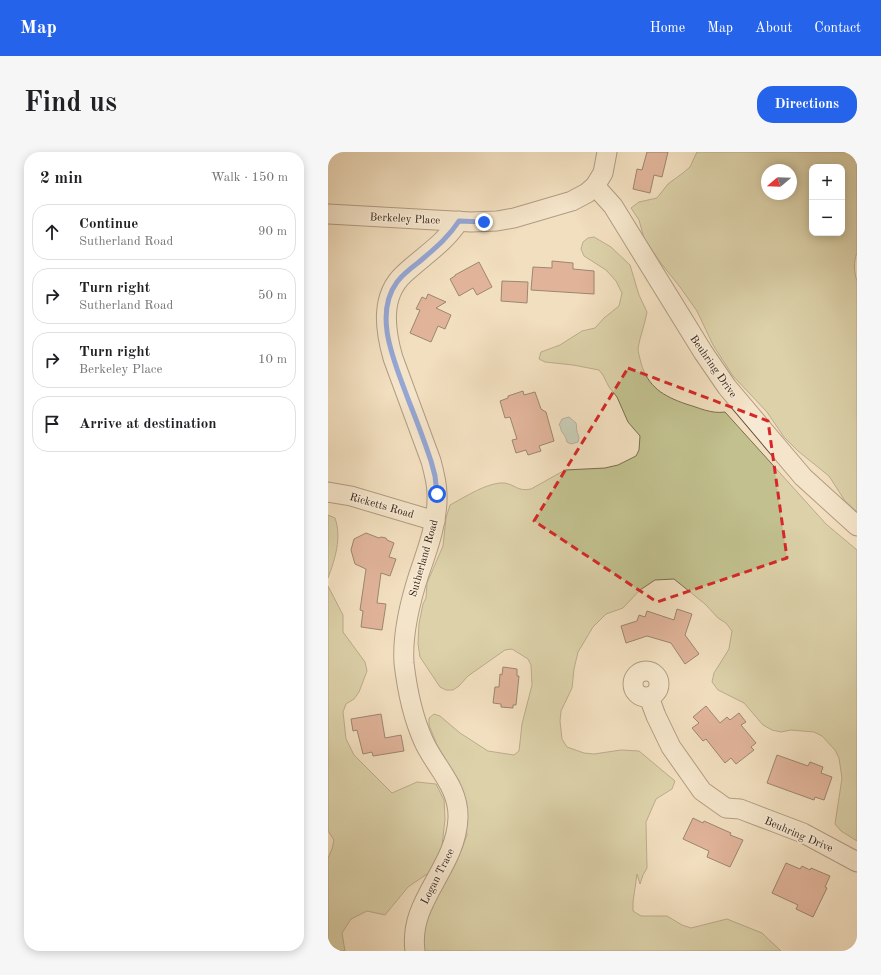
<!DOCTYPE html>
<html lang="en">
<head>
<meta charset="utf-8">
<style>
	body { margin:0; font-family:"Old Standard TT",serif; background:#f6f6f6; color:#202124 }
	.controls { position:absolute; right:12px; top:12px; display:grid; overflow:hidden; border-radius:8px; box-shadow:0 2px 10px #0003 }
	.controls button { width:36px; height:36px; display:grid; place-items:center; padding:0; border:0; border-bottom:1px solid #e0e0e0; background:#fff; color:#202124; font:20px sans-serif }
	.compass { position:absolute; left:433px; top:12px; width:36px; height:36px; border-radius:50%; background:#fff; box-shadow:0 2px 10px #0003; rotate:251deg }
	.stop { position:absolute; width:12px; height:12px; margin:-9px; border:3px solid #2563eb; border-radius:50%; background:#fff }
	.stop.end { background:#2563eb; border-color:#fff; box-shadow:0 1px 4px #0008 }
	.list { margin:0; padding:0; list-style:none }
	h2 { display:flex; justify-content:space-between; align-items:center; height:52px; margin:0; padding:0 16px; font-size:17px }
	h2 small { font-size:13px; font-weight:400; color:#757577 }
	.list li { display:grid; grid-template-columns:26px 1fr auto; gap:12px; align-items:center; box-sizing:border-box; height:56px; margin:0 8px 8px; padding:0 8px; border:1px solid #e0e0e0; border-radius:16px }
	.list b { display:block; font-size:15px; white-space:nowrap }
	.list p { margin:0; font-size:13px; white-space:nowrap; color:#757577 }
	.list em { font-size:13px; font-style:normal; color:#757577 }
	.icon { flex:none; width:22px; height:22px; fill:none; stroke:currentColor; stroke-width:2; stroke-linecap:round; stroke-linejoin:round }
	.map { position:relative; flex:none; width:529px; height:799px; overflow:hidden; border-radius:16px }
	header { display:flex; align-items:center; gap:24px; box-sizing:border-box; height:56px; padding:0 20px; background:#2563eb; color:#fff }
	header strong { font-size:19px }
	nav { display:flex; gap:22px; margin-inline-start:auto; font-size:14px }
	.intro { display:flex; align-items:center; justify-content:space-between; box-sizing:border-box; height:96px; padding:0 24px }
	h1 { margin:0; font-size:28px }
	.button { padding:10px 18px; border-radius:16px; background:#2563eb; color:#fff; font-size:14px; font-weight:700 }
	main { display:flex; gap:24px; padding:0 24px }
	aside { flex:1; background:#fff; border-radius:16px; box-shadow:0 2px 10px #0003 }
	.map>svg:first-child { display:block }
	.green { fill:#c1c08e; stroke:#796e4f; fill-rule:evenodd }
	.water { fill:#9bbcb4; stroke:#717c72 }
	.building { fill:#cc826e; stroke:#311c10 }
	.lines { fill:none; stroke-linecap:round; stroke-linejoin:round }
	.minor-casing { stroke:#614d3c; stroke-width:21 }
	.minor { stroke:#f7ead5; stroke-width:19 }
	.route { stroke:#2563eb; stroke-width:5 }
	.marked { fill:none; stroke:#d62828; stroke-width:3; stroke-dasharray:8 5; stroke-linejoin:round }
	.labels { text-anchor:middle; stroke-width:3.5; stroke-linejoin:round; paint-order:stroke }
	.street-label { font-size:11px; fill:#311c10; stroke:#f7ead5 }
</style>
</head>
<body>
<header>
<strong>Map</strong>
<nav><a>Home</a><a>Map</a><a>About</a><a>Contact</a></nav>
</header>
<div class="intro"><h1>Find us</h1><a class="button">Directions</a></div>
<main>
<aside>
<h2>2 min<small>Walk · 150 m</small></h2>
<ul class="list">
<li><svg class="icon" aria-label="ahead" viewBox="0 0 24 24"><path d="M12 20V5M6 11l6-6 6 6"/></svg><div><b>Continue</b><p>Sutherland Road</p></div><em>90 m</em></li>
<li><svg class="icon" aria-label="right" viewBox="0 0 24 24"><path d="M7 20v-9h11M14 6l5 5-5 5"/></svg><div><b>Turn right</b><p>Sutherland Road</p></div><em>50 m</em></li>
<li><svg class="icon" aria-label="right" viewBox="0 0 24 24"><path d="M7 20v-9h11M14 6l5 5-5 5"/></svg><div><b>Turn right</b><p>Berkeley Place</p></div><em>10 m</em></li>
<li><svg class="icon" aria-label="arrive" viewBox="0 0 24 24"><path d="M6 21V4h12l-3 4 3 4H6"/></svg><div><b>Arrive at destination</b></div></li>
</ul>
</aside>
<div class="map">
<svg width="529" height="799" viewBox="0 0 529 799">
	<rect width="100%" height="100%" fill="#f2dfbf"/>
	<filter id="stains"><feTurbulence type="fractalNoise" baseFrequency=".005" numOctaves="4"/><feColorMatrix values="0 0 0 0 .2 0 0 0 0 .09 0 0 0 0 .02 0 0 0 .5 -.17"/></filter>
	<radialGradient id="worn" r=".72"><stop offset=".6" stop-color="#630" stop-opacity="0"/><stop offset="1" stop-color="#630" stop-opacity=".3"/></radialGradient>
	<!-- green -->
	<g class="green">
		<path d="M369,0H529V101C525,110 526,120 529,129V360L517,349L501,324L470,299L456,285L439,260L405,224L385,193L369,159L352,135L332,110L316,86L311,68L303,56L311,50L329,46L340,32L355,21L362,15ZM484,15H514V81H484ZM439,18H463V42H439Z"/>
		<path d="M266,85L283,95L302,113L311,143L319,160C317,172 312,184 310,196C310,201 312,206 313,211C320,235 335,244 358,252C372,256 383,262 397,260L498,372L529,398V689L513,679L507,672L514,626L511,606L507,598L494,584L486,580L463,578L453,580L444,578L435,573L416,551L390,538L384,530L386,521L401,497L404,479L398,471L390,466L377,452L346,427L327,428L312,438L295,456L278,462L265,475L250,500L246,517L244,536L233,559L232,569L234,587L239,595L256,601L266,602L293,598L311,599L347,629L344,637L328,647L318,670L319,716L315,723L312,732L309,722L305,750V759L313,764H339L354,773L363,776L399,767L434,781L453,799H93L98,765L134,696L139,683L134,642L131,629L109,593L101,573V566L106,562L112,564L132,581L160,599L186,603L191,599L194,572L204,533L203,513L200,507L184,497L177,498L140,524L131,534L125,538H118L112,535L92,505L90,492L91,472L95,452L98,446L99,431L115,394L118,366L122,353C137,345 160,330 176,331C187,332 189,340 203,337L237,318L277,316L290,313L308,304L311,298L312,284L300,270L289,245L281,235L275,223L271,218L245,213L217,210L211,207L213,200L232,193L254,179L267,176L276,166L291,154L294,141L288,129L278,118L256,104L253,97L255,90L260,86Z"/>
		<path d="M0,363L7,366C14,386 7,407 0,426Z"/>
		<path d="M0,434L15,463V480L37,510L39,519L31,540L26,547L18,552L15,560L18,587L26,603L64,641L89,630L108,632L116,648L117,667L114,694L102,720L80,735L57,763L39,759L23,767L14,781L17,799H0V706L4,697L6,688L0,679Z"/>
	</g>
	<!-- water -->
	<path class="water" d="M241,265L248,271C249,273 248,277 249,279C250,284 252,284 250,290L243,292L239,290C238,285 237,284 234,280C232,278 234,276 231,273L234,267Z"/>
	<!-- building -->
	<g class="building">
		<path d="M319,0H340L334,25L326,23L322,41L305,37L309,17L314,18Z"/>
		<path d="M224,109L245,111V117L266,119V142L203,138L205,115L224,116Z"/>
		<path d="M151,110L164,135L149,143L145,136L131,144L122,127L127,124V123Z"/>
		<path d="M174,129L200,130L199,151L173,149Z"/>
		<path d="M100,142L118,150L108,156L123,163L117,177L110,174L103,190L82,181L92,158L88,157L94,145L98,147Z"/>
		<path d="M195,239L196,243L207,240L213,257L218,260L226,289L211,294L213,299L200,303L198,298L188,301L184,288L189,287L182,265L177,266L172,249L180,246V244Z"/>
		<path d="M38,381L51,386L53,385L58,386L59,388L66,391L61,405L68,407L62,424L53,421L49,451L58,452L54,478L33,475L35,459L32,458L38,417L27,412L23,398L26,387Z"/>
		<path d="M349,457L364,462L357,483L371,502L357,512L343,491L319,484L298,491L293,474L309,469L311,463L317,465L319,459L346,468Z"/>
		<path d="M175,515L189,517V524H191L188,553H185V556L173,555V552L165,551L167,535H171L172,522L174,523Z"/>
		<path d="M378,554L392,571L399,565L402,568L411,561L418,570L413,573L428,591L423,595L426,598L408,612L403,606L397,611L378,587L375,589L364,576L371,571L365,565Z"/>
		<path d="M53,562L57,586L73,583L76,599L45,604L44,600L35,602L29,578L25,579L23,567Z"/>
		<path d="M449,603L480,614L482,610L495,615L493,621L504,625L496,648L487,645L486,648L439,631Z"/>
		<path d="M365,666L375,671L376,669L403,681L402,683L415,688L402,715L379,705L381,699L355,687Z"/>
		<path d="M458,711L472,717L474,714L482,718L483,716L502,724L497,735L499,736L485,765L468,757L470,753L444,741Z"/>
	</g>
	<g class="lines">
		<defs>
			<g id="minor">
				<path d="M267,34L285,54L375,200L399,235L475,325L529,374"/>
				<path d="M0,62L143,70L169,69L186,66L244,49L259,41L267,34L275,21L279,0"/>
				<path d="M0,340L23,344L107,369"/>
				<circle cx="318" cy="532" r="13"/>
				<path d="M321,545L328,564L343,595L374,639L398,656L412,657L475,681L529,710"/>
				<path d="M87,799C80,748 128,717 130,666C131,635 108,616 96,590C85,566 79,537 76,511C74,481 82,450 91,422C100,396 110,369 109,342C109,331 106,320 103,309L65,206C57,178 52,144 76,122C95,104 116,92 131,69"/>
			</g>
		</defs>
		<!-- minor casing -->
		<use href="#minor" class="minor-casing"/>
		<!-- minor -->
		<use href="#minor" class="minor"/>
	</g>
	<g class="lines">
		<!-- route -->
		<path class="route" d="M109,342L107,324L103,309C96,288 88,267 80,247C68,213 44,164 69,130C75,122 83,116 91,110C106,97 120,86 131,69L156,70"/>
	</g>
	<!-- marked area -->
	<path d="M0 0H529V799H0ZM300,216L440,269L459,406L329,450L206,369Z" fill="#f2dfbf" fill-opacity=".55" fill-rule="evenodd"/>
	<path class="marked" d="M300,216L440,269L459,406L329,450L206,369Z"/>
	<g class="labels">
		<!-- street labels -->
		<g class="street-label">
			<text transform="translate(77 66) rotate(3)" y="4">Berkeley Place</text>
			<text transform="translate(386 214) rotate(55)" y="4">Beuhring Drive</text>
			<text transform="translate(54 353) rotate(16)" y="4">Ricketts Road</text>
			<text transform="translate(95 406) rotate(-74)" y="4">Sutherland Road</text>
			<text transform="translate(471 682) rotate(23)" y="4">Beuhring Drive</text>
			<text transform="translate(109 724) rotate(-63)" y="4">Logan Trace</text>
		</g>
	</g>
	<rect width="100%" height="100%" filter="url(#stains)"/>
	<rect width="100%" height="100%" fill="url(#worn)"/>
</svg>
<div class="controls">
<button>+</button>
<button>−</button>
</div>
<svg class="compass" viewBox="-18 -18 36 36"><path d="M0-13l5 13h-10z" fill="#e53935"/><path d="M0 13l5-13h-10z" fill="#757577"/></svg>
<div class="stop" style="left:109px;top:342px"></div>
<div class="stop end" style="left:156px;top:70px"></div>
</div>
</main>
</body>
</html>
